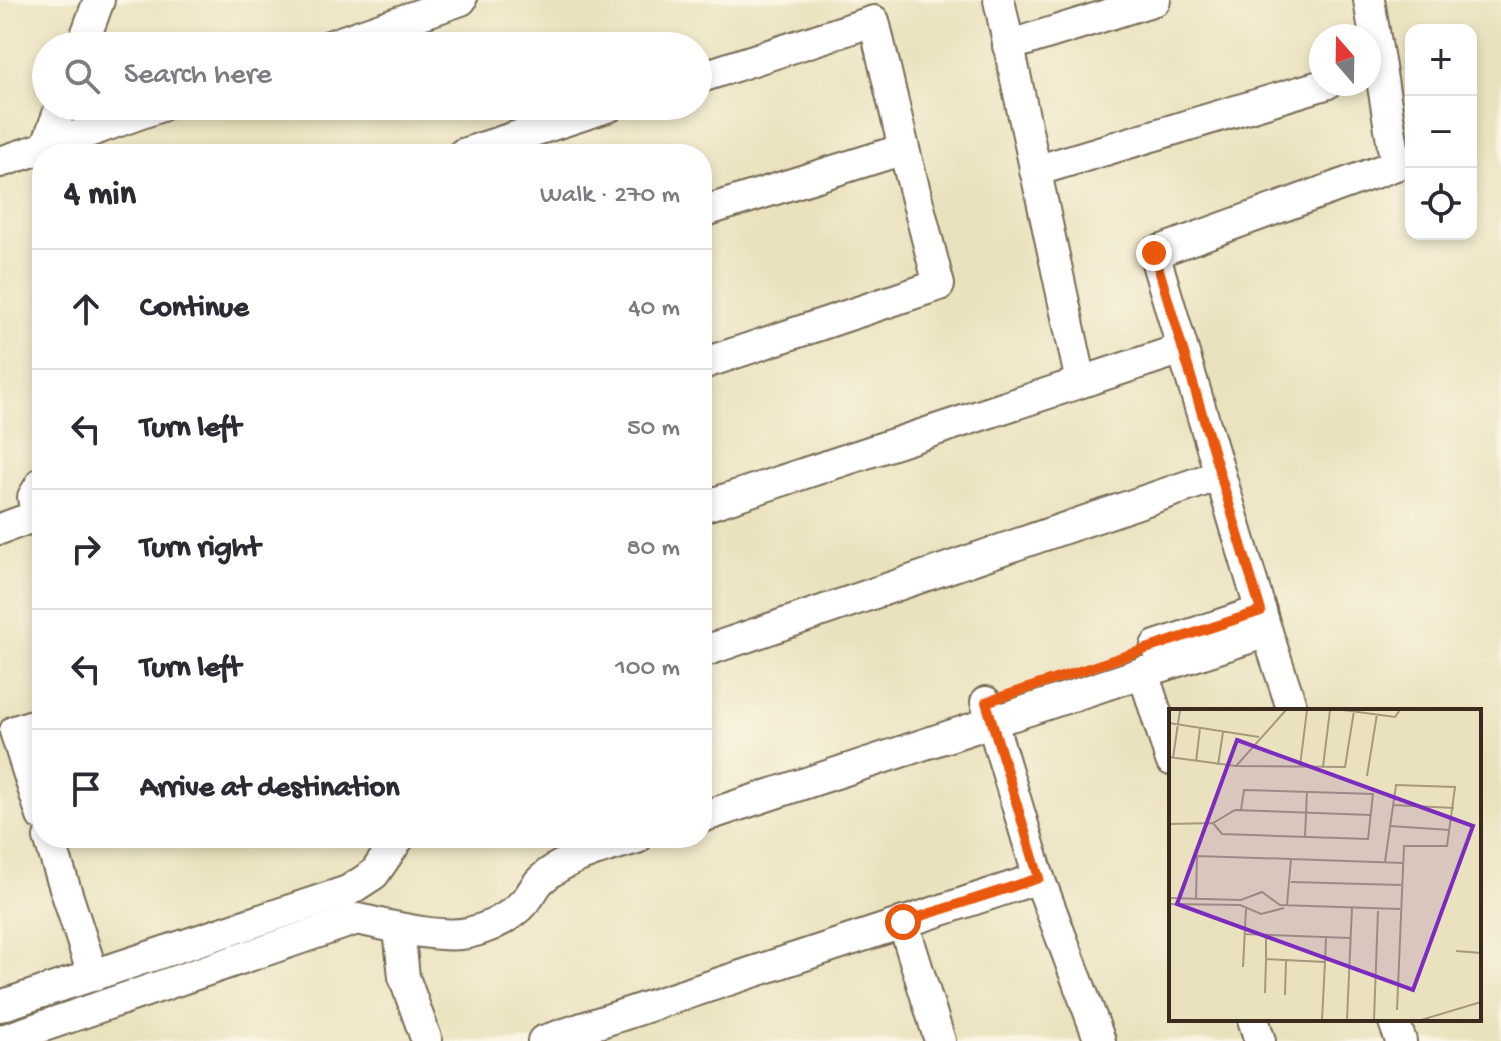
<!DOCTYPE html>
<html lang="en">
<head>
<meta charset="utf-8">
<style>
	body { margin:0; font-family:"Gochi Hand",sans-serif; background:#f2f2f3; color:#2b2b33 }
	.controls { position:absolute; right:24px; top:24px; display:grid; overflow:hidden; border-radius:16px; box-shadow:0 4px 12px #0003 }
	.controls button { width:72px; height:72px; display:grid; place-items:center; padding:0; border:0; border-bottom:2px solid #e1e1e2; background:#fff; color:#2b2b33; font:40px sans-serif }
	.compass { position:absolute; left:1309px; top:24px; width:72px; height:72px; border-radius:50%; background:#fff; box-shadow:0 4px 12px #0003; rotate:340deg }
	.stop { position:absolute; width:24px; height:24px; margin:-18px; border:6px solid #ea580c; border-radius:50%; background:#fff }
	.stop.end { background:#ea580c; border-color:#fff; box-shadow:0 2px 8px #0008 }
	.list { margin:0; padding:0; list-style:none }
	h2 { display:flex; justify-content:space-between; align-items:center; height:104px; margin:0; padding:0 32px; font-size:34px }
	h2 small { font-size:26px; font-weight:400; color:#7c7c81 }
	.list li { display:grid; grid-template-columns:52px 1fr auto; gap:24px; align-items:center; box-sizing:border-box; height:120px; padding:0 32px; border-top:2px solid #e1e1e2 }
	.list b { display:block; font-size:30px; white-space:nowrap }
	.list em { font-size:26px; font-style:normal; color:#7c7c81 }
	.icon { flex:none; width:44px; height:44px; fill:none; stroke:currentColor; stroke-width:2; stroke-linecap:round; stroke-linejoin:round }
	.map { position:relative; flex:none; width:1501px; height:1041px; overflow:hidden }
	.search { position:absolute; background:#fff; box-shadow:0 4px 12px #0003; left:32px; top:32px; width:680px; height:88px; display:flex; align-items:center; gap:20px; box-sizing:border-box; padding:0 28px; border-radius:44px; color:#7c7c81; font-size:30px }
	.panel { position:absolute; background:#fff; box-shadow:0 4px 12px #0003; left:32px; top:144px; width:680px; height:704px; border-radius:32px }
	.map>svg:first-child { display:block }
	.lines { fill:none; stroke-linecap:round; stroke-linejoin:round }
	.street-casing { stroke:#786a56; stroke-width:34 }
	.street { stroke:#fff; stroke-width:30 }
	.route { stroke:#ea580c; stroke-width:10 }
	.inset-road { fill:none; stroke:#a4987e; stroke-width:2 }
	.view { fill:#7b2cbf; fill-opacity:0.15; stroke:#7b2cbf; stroke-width:4 }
	.inset-edge { fill:none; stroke:#3b2a1e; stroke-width:4 }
</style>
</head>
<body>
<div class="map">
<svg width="1501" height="1041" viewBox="0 0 1501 1041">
	<rect width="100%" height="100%" fill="#fcf5e5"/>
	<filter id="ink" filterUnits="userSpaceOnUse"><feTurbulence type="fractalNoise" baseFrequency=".0125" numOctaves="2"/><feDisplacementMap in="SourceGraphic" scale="16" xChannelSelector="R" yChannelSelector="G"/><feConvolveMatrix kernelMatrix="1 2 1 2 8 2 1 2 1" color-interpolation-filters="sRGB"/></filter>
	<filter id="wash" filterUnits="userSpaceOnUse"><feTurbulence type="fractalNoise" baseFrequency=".006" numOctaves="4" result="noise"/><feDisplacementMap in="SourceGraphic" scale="32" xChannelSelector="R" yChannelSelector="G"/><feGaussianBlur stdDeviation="1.8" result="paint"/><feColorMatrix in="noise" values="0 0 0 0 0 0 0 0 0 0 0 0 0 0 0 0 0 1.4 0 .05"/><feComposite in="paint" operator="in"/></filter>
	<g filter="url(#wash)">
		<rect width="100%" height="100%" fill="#eae2be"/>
	</g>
	<g filter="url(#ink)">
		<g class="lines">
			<defs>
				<g id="street">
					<path d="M999,0L1081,382"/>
					<path d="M82,46L99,0"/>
					<path d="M329,46L461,0"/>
					<path d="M1008,46L1155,0"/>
					<path d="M698,78L874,21L904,149L939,285L702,364"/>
					<path d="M46,147L161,106"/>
					<path d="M463,154L610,106"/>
					<path d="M0,162L46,147L61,106"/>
					<path d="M1035,171L1326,84"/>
					<path d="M702,212L904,149"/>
					<path d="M702,507L1182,349"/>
					<path d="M0,529L36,516L33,497L42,482"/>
					<path d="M1156,646L1261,611"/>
					<path d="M702,652L1220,475"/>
					<path d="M1143,672L1171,760"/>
					<path d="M986,702L1039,878L1100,1041"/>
					<path d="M1293,711L1267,632L1154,253L1396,165L1369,0"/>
					<path d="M42,722L15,731L42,816"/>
					<path d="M702,817L1267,632"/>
					<path d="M49,838L93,975"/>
					<path d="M903,922L940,1041"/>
					<path d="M399,929L404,977L427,1041"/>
					<path d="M0,1006L348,891L374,874L399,838"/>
					<path d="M1253,1019L1260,1041"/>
					<path d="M1393,1019L1401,1041"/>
					<path d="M0,1041L357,919C387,925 438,939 468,933C490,928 511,917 526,900C532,894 535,885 541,880C566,856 606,848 637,838"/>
					<path d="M543,1041L1039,878"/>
				</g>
			</defs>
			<!-- street casing -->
			<use href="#street" class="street-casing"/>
			<!-- street -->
			<use href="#street" class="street"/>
		</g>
	</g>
	<g class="lines" filter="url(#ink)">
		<!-- route -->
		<path class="route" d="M903,922L1039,878L986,702L1261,611L1154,253"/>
	</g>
	<!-- overview -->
	<g transform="translate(1169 709)">
		<rect width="312" height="312" fill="#eae2be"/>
		<path class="inset-road" d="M174,1L226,8L231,1M0,14L90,28M0,48L67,57L117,1M4,49L11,1M27,53L31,19M49,56L54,23M67,57L176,58L185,2M131,57L138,1M154,58L161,1M198,67L208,5M224,96L285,99M44,114L53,125L199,130L204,85L75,81L72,101M0,115L44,114L66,101L201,106M221,117L281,121M136,128L138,82M216,153L227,76L286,78L278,137H235L228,301M122,173L232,176M0,189L72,191L93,183L111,196L231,200M27,190L28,147L122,150M0,195L71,196L92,205L115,199M118,196L122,150L234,154M75,225L181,229M97,226V250L156,253L153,311M287,242L312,244M156,253L157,228M74,258L77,200M96,284L97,250M116,286L117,251M178,311L183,198M205,311L209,202M252,311L312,293"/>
		<path class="view" d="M68,31L304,117L244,281L8,195Z"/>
		<rect width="312" height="312" class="inset-edge"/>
	</g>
</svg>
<div class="controls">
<button>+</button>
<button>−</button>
<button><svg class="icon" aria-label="locate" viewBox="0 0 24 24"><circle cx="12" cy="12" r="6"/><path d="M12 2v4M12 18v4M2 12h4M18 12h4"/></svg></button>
</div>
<svg class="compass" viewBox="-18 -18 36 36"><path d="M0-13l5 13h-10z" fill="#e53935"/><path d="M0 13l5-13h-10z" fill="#7c7c81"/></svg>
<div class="stop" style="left:903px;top:922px"></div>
<div class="stop end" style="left:1154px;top:253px"></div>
<div class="search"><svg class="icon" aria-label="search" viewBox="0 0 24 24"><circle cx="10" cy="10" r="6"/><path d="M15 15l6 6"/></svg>Search here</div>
<section class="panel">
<h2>4 min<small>Walk · 270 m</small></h2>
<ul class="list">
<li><svg class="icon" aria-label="ahead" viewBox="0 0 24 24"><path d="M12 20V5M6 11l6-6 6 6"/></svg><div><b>Continue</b></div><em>40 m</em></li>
<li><svg class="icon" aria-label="left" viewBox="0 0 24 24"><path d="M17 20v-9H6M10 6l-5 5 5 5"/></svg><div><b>Turn left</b></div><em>50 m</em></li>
<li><svg class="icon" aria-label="right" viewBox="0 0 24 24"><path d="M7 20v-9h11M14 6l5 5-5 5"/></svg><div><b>Turn right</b></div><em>80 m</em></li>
<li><svg class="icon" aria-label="left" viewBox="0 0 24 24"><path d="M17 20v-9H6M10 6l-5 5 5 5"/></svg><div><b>Turn left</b></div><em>100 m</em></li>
<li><svg class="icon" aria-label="arrive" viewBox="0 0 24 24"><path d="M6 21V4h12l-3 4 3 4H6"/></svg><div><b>Arrive at destination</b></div></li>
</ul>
</section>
</div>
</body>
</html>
